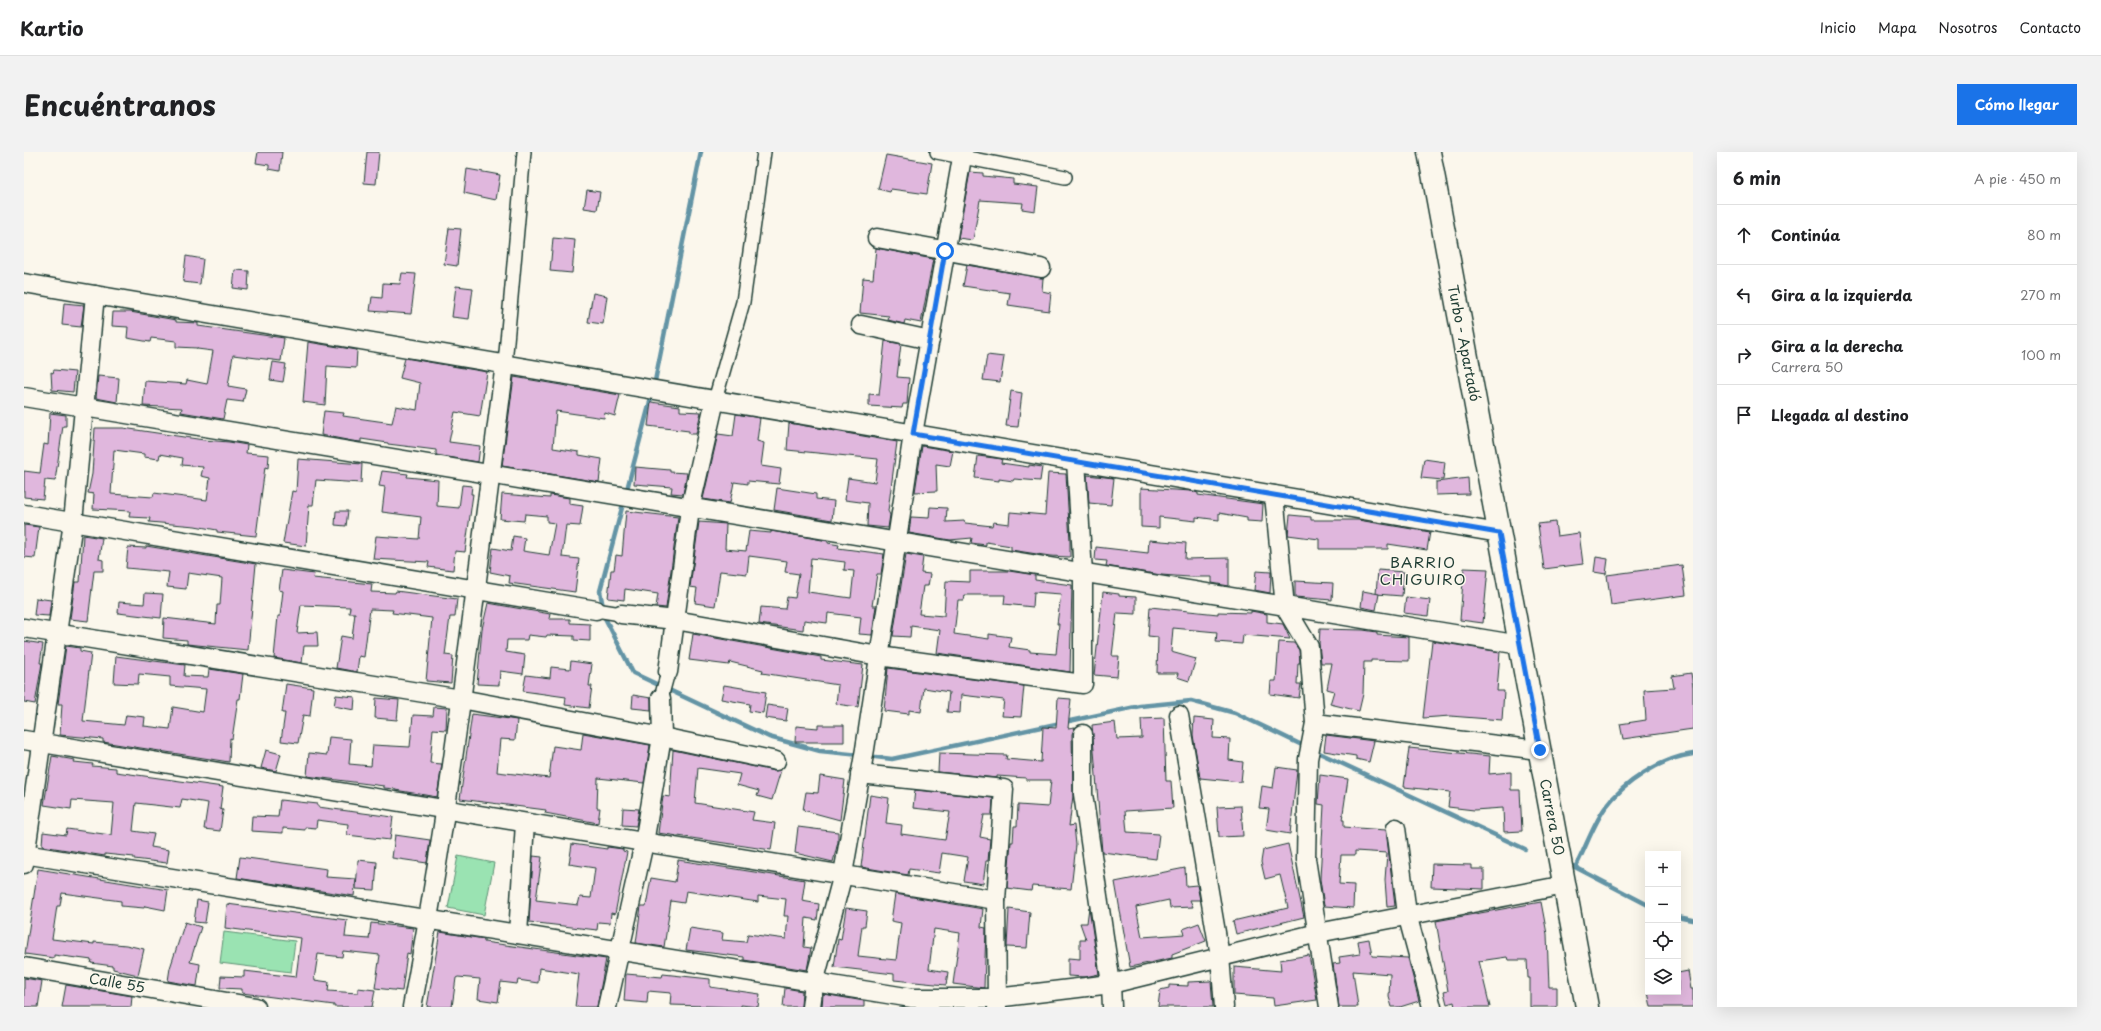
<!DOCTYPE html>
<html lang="es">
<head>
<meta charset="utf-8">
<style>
	body { margin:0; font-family:"Playpen Sans",sans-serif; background:#f2f2f2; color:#202124 }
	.controls { position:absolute; right:12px; bottom:12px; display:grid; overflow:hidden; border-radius:0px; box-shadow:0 4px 16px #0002 }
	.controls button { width:36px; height:36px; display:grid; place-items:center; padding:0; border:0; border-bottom:1px solid #e0e0e0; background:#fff; color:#202124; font:20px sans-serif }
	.stop { position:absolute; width:12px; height:12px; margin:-9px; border:3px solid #1a73e8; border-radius:50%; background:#fff }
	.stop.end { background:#1a73e8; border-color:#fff; box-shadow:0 1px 4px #0008 }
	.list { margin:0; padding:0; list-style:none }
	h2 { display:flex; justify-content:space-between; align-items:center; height:52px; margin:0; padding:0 16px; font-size:17px }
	h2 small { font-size:13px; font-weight:400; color:#757577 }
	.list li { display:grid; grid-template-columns:26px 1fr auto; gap:12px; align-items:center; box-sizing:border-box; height:60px; padding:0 16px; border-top:1px solid #e0e0e0 }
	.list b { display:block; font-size:15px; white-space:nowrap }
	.list p { margin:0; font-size:13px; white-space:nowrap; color:#757577 }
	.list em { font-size:13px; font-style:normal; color:#757577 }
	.icon { flex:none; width:22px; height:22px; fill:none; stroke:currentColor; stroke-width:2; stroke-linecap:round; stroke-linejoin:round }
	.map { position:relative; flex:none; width:1669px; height:855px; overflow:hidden; border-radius:0px }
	header { display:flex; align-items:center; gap:24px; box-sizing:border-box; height:56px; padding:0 20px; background:#fff; border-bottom:1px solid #e0e0e0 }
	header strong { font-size:19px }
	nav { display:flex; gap:22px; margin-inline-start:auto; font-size:14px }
	.intro { display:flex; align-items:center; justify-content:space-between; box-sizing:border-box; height:96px; padding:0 24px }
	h1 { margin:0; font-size:28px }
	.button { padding:10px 18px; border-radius:0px; background:#1a73e8; color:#fff; font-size:14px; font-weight:700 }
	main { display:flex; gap:24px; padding:0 24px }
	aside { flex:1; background:#fff; border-radius:0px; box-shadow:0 4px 16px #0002 }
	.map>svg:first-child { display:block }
	.green { fill:#9ae3b2; stroke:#5c9073 }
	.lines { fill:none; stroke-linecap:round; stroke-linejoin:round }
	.stream { stroke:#6394a5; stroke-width:4.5 }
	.building { fill:#e0b7dd; stroke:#1f3d34; fill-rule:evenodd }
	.pedestrian-casing { stroke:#1f3d34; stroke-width:16 }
	.minor-casing { stroke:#1f3d34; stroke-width:21 }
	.secondary-casing { stroke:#1f3d34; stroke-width:25 }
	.pedestrian { stroke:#fbf7ec; stroke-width:13 }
	.minor { stroke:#fbf7ec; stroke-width:18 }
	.secondary { stroke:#fbf7ec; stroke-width:22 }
	.route { stroke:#1a73e8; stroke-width:5 }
	.labels { text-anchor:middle; stroke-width:3; stroke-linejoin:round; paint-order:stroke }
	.street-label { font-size:14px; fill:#1f3d34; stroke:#fbf7ec }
	.neighbourhood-label { font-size:15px; letter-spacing:1px; fill:#1f3d34; stroke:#fbf7ec }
</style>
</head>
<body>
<header>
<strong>Kartio</strong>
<nav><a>Inicio</a><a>Mapa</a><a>Nosotros</a><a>Contacto</a></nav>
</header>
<div class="intro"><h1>Encuéntranos</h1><a class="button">Cómo llegar</a></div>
<main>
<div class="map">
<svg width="1669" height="855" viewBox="0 0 1669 855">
	<rect width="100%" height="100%" fill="#fbf7ec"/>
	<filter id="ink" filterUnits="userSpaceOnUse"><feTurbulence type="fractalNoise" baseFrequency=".025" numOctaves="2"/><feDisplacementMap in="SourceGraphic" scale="8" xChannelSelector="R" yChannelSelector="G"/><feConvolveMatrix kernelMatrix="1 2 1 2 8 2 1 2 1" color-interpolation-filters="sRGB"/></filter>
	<g filter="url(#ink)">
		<!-- green -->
		<g class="green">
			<path d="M434,704L470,711L460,763L424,756Z"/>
			<path d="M200,780L271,789L267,820L196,811Z"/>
		</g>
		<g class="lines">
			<!-- stream -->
			<g class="stream">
				<path d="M630,234L677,0"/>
				<path d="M602,341L628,242"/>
				<path d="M600,348L576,439L581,466L609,521L745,585L796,599L836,603"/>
				<path d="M1289,598L1501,697"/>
				<path d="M843,604L868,607L1116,554L1167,549L1211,561L1282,595"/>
				<path d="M1549,714L1624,753"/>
				<path d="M1552,714C1562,695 1569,673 1581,656C1600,630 1637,606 1669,602"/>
				<path d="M1654,765L1669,768"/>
			</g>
		</g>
		<!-- building -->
		<g class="building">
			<path d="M234,0H258L256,19L245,17V13L232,11Z"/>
			<path d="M343,0H355L352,32L340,31Z"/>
			<path d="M862,3L908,11L903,42L867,37L866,40L854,37Z"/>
			<path d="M443,17L476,23L472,48L440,41Z"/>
			<path d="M946,20L959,21V24L989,27V32L1014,35L1011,59L998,57L999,51L956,48L949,88L934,86Z"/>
			<path d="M563,38L576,40L573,58L560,56Z"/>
			<path d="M425,76L437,77L433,114L420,112Z"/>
			<path d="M529,86L551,88L548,121L526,119Z"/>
			<path d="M852,96L909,107L897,171L881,168L880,172L864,168L865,164L836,161L839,126L849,127Z"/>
			<path d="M162,104L179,107L176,132L159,130Z"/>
			<path d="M943,113L1019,126L1018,139L1027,141L1025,159L984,153L986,141L939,134Z"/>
			<path d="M211,118L225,119L224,138L209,136Z"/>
			<path d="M378,121L392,122L387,162L346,159L348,145L358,146L359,131L376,132Z"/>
			<path d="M432,134L449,136L445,167L428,165Z"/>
			<path d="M569,141L583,144L579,172L564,170Z"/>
			<path d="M40,151L60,153L57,175L38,173Z"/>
			<path d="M89,160H106L152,168V170L174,171V174L260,186L257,209L209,203L204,234L222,237L219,250L203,248L199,267L157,260L158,256L119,254L121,229L162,232L163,228L183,232L189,199L173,197V196L152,195V189L127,186L126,190L103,186L104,175L88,174Z"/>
			<path d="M861,189L877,192L873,225L885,226L883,252H879L878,256L845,254V242L855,243Z"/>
			<path d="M284,190L333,198L332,216L303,214L301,253L279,250Z"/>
			<path d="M963,203L980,205L976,230L959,228Z"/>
			<path d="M381,206L463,220L456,264L431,260L425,290L456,294L454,310L412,303V298L364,292V291L337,287V290L328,289L297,283L300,259L320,261L319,264L368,271L372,254L393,258L396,231L376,226Z"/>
			<path d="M249,210L262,212L259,230L246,228Z"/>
			<path d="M30,218L51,220L49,240L28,238L27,220L29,221Z"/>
			<path d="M74,224L95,226L93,250L72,246Z"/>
			<path d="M490,225L596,243L591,264L581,261L580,266L532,259L529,296L555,300V303L578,307L575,330L478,314Z"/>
			<path d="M987,239L998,241L994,275L982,274Z"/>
			<path d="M627,250L656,254V259L677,260L672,282H665V279L624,274Z"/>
			<path d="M26,261L42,263V274H39L31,329L21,328L19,347L0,345V319L16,321L20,292L24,293Z"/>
			<path d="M712,262L736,266L733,289L740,291L737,314L757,317L755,332L724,329V332L710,330L706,351L679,347L694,282L709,284Z"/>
			<path d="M765,271L873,290L864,359L866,363L864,376L843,374L844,351L821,348L824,326L851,330L854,307L763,298Z"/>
			<path d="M71,276H99L180,288L205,290L223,293L222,301L245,303L244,316L241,315L232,384L193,380V378L171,374L125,370L126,366L105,365L106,359L69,357L70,342L64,341L68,322ZM90,298L120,302V305L135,307L136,302L159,306L158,313L179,315L177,324L186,326L183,348L130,341L129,345L87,342Z"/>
			<path d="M898,294L929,299L926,314L912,312L913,339L891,340Z"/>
			<path d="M954,304L978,307L977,311L1005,315V313L1018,315L1016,329L990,327L989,329L975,327V329L951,326Z"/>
			<path d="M274,307L338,312L337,331L292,328L289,353H285L282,394L259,391L268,339L272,340Z"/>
			<path d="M1400,307L1421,310L1419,328L1397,326Z"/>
			<path d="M611,315L646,318V320L663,321L659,342L647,341L648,335L610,332Z"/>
			<path d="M358,319L384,322L383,325L414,328L413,354L435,356L438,333L448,334L447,342H449L441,400L431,399L429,418L404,415L405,410L349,407L352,384L395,387L397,365L358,360L361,335L355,334Z"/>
			<path d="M1024,321L1042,322L1046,389V405L1026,404L987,398V394L962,390V393L947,391L948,386L926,388L885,381L887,365L905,366L906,355L923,356L922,370L940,369L941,371L968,374L969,370L985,372L986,360L1021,363Z"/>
			<path d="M1063,323L1090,326L1087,353L1065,351Z"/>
			<path d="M1444,326L1445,342L1412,343V330Z"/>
			<path d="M753,336L792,342V347L810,349L808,368L750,358Z"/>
			<path d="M1117,336L1167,339L1174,341V343L1239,352L1238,370L1223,369V366L1195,361V368L1172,365V369L1135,365V376L1117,375Z"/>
			<path d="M478,342L526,346V343L545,346V352L559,354L556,374L542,373L538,405L555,407L551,440L485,431L486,424L466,420L469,396L487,399L489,384L501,386L499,399L525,403L531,371L523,370V364L501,362L500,369L476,367Z"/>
			<path d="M312,359H324L322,374L311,373Z"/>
			<path d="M602,359L654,365L642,456L632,455L634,442L601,437L600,448L584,446L587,418H590L592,403L598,404Z"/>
			<path d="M1266,363L1287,365V368H1334L1406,380L1403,398L1364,392V397H1295V387L1264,383Z"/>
			<path d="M675,370L702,372L701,397L722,399L725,379L747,381V379L804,389V391L815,393L814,396L860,402L857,422H853L848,454H852L848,483L835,482L837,465L804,461L803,471L780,468L779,478L735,472L737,455L761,457L763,445L771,446L775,422L761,420L763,409L725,404L723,422L696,419L691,454L671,451L673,436L666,435ZM787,406L821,410L820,418L830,419L827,446L784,440Z"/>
			<path d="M1531,370L1533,384L1555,381L1559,412L1520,417L1514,372Z"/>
			<path d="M0,373L15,375L11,406L0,405Z"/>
			<path d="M59,383L78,386L75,407L79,408V419H70L64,469L46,467L51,430H56Z"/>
			<path d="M1125,388L1162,391L1161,407L1205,406V434L1188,431V425H1165L1137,423L1082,414L1083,409L1071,408L1072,395L1124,401Z"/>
			<path d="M122,394L232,412L224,498L163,492V488L139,486L140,466L192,472L193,453H196L198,426L164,421L162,437L143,435L145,420L102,416L104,395L122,396Z"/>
			<path d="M882,402L899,405L897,421L906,422L904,434H899L895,462L920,464L922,429L946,430V419H985L1011,423V428L1048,433L1046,520L913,501L916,478L887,474L886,485L869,484ZM1010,440L1037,442L1033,472H1035L1032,502L1006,500V498L985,495L987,485L965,482V487L930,482L934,448H940L941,443H981L980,452L1009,455Z"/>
			<path d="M1572,405L1584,407L1582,422L1570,420Z"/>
			<path d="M1658,413L1662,443L1587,453L1583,423Z"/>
			<path d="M1440,416L1464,417L1459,471L1436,468Z"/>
			<path d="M258,418L290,422L289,426L348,432L347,440L371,441L372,439L433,447L431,465H426L421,503L429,504L427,531L402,529L408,466L368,461L369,458L346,457L340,505L335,504L333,520L312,516L317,484L328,486L331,461H325L326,455L277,453L273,481L293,480L294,494H280L278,511L250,506L254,464H256L259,439L255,438Z"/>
			<path d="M1354,418L1380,420L1378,444L1352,442Z"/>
			<path d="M1232,419L1247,420L1246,441L1230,438Z"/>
			<path d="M1271,429L1309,431L1308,448L1271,445Z"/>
			<path d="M1339,439L1355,442L1352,458L1337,455Z"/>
			<path d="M1079,440L1095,442V444L1112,445V462L1093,461L1088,504H1095L1093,525L1070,523Z"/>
			<path d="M121,441L139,442L137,466L94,461L95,450L120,452Z"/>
			<path d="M1382,445L1406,448L1404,464L1380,461Z"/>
			<path d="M12,446L27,448L25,464L10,463Z"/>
			<path d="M464,451L526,462L525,467H546V471L566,472V489L550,488V484L523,483L522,485L504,483L503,488H483L482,500L501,503L499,522L476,519L475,533L453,532L458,477Z"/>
			<path d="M1126,455L1194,462V460L1227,461V459L1243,462V470L1259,472L1266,487L1219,483L1218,492L1192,490L1193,480L1149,476L1147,500L1172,507L1165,529L1153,525L1154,521H1133L1134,485L1124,484Z"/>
			<path d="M1296,477L1339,478L1353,480V483L1385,485V509L1347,508V510H1340L1339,542L1335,559L1306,552L1310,539L1303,537L1308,511H1297L1295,492Z"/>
			<path d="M669,482L797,505V508L839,513L834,555L812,552L814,533L738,521L739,518L706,510L705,513L665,508Z"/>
			<path d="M0,489L19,492L16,511H18L11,552L0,550Z"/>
			<path d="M1408,489L1476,500L1473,539H1480L1478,568L1426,564L1399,566Z"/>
			<path d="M1255,490L1270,491L1275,498L1276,511H1274L1273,532H1277L1275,546L1246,542L1247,529H1252Z"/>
			<path d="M42,494L56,496V499L67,501L59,569L100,573L102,563L121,565L120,574L146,577L149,555L179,560L182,537L146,534V525L115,522L114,532L90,531L92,504L161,513L160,524L184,525L185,517L219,522L216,547H214L208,587L206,586L205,610L79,590V587L36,583L38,552H34Z"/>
			<path d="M547,509L568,512L565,534H568L565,556L541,553L542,545L499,539L502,523L526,526L527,515L546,517Z"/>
			<path d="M864,516L1000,534L997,565L978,564L980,548L937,543L936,561L923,560L925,540L900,536L897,560L885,558V562L860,559Z"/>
			<path d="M1667,521L1669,535V577L1599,587L1596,572L1622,568L1620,538L1650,536L1648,524Z"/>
			<path d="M262,532L289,536L286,564L279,563L274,591L257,589L261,561H258Z"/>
			<path d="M700,533L742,540L739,561L725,559L726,552L697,547Z"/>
			<path d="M312,543L331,545L330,558L310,554Z"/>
			<path d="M609,543L627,546V558L608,556Z"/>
			<path d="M352,546L375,548L373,568L351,566Z"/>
			<path d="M1034,546L1047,547L1044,576L1051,575L1048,582L1049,644L1045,674L1050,673L1052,693L1047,737L1008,734L1007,739L983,736L987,690H989L990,674H993L994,653L1024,655L1027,628H1002V626L973,624V626L914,620L915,601L983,603L982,607L1017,610L1019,575L1032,576Z"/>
			<path d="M743,553L764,556L762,569L741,566Z"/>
			<path d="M410,555L423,556L422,578L409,577L406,611L418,612L413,645L371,638V637L360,636V634L283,624L285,601L303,603L305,585L327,587L325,612L347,614L349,593L386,595L389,563L409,564Z"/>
			<path d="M448,562L493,568L491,588L476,587L473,620L525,626L529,594L557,598L559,581L626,593L620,631L574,626L573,656H576L574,671L521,661L522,658L436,647Z"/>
			<path d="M1140,566L1142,629H1147L1149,656L1101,659L1103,680L1135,682L1132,707L1078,700L1068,573L1091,570L1093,587L1118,586L1117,567Z"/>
			<path d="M1170,566L1190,568L1189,586L1206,587L1205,608L1219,610L1217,630L1176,626L1169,583Z"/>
			<path d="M794,573H820V590H771L772,574L794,576Z"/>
			<path d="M1302,583L1350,589L1345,610L1332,607V604L1300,599Z"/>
			<path d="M1385,596L1466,604L1465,622L1487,620V638H1496L1498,679L1480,680L1479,656L1450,658L1424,655L1426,640L1380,635Z"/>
			<path d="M242,598L257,602L252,619L237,616Z"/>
			<path d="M649,598L750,619L757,618L748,648L733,644L735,639L713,633L716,622L674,616L671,651L730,660L728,668L751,671L747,698L634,681L639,644L646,645Z"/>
			<path d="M28,604L51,608L50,610L69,612L68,614L92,616V620L199,635L196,657L199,658L196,679L180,677L184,651L158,647L156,656L112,651L109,679L130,682L127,695L145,698L143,711L110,707V705L81,702V704L18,694L19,680L42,683L43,677L87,683L90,651L48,648L47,657L20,653Z"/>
			<path d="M1252,615L1273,618L1266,682L1242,678L1245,657L1235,656L1238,634L1249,636Z"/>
			<path d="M1296,623L1324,627L1318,668H1320V675L1362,678L1371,754L1363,755L1361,728L1363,701L1331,699V703H1317L1315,732L1330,733L1329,756L1300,754L1296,727L1300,653L1294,652Z"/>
			<path d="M796,624L821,628L816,668L779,658L782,640L794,641Z"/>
			<path d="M891,638L969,646L968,663H960L956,685L966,687L964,709H962L959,732L940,729L944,705L918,701L915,721L885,717L884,723L837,715L846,643L865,646L862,671L878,673L877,682L921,688L926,660L889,656Z"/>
			<path d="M256,648L294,652V655L369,665L366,688L323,683L324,672L293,668L292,676L281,675V678L259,676V681L227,679L228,664L254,665Z"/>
			<path d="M1217,654L1219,684L1195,685L1193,655Z"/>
			<path d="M599,656L615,657L612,674L598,673Z"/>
			<path d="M774,675L814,680V690L809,710L771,701Z"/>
			<path d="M371,683L406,688L403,711L368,706Z"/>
			<path d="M548,692L583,697V695L599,697V699L603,700L591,762L587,761L586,771L574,770L573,778L505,770L509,704L518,705L512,748L554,753L556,745L567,746L571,716L545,712Z"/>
			<path d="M1264,692L1280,765L1212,782L1209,769L1264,756L1256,723L1241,727L1237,710L1239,698Z"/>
			<path d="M216,705L303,717L302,725L332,727L330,744L213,726Z"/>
			<path d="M334,708L353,710L351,738L332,737Z"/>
			<path d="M654,708L781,728L778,749L795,752L793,768L782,766L780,795L787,796L783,818L720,808V805L662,798L666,776L699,781L698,788L722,790L724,782L762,787L764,764H760L762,747L734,744V750L662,739L660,751L647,749L640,795L612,791L617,754H622L627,726L651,730Z"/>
			<path d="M1408,712L1448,713V717H1460V737L1407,735Z"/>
			<path d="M1161,716L1162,734L1173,733L1176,748H1166L1169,755L1146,756L1145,748L1112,755L1118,785L1161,782L1159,777L1175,771L1182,789L1148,802V806L1106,815L1091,730Z"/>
			<path d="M14,717L144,738L141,758L121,754L120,756L97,754V749L38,741L36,754H33L28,787L70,792V790L102,793L120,797L114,823L89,817V814L67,811L68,808L30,803V806L1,802Z"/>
			<path d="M871,742L959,757L957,775L962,776L960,836L929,832L936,781L910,777L905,817L924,820L922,833L870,828V822L810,815L814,787L817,788L822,756L843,759L841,774H838L834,804L872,808L877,771L867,769Z"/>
			<path d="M173,748L184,750L181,771L170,770Z"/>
			<path d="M1517,750L1523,782L1525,835H1533V855H1506V826H1504L1503,808H1484L1483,805L1455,809L1466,855H1431L1430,850L1423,852L1420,840L1424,839L1412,769Z"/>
			<path d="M203,752L323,768L321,785L345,787L347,771L389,776L386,802L383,801L378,839L351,836L356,803L319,799L318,805L294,802L290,828L305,830L304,839L334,841V836L351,838L348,855H310V853L218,841V837L196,836L197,824L220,825V819L272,825L277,786L201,776Z"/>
			<path d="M1065,755L1075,822L1061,825L1044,824V806L1056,807V788H1062L1056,771H1063Z"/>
			<path d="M985,757L1006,760L1003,796L983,795Z"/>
			<path d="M161,770L177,775L166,810L176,812L173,834L144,829L146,816Z"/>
			<path d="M416,780L460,787V790L582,807L573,855H551L555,822L515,816L514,831L494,828L493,832L477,830L474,850L454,847L456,827L434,825L432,826L428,855H403Z"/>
			<path d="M1345,787L1348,804L1384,806L1395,849L1376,855H1368L1365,845L1366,822L1329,819L1334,855H1315L1309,812L1316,811L1315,805L1336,802L1334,789Z"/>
			<path d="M1285,803L1293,848L1250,854L1249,846L1210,843V815L1257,819L1256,808Z"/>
			<path d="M1664,819L1667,837H1669V855H1627L1624,840H1654V821Z"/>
			<path d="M602,822L638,825L639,822L686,827V835L736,842L734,855L717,853V855L646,853L647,841L624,839L623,851L600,849Z"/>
			<path d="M0,826L18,829L14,855H0Z"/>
			<path d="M1187,829L1189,855H1134L1136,838L1145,836V833L1164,834V830Z"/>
			<path d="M42,833L108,844L107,855H38Z"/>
			<path d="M761,836L778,839L777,855H759Z"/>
			<path d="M799,842L840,849V855H798Z"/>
		</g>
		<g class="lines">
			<defs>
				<g id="pedestrian">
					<path d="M913,0L1041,25"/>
					<path d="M481,212L500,0"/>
					<path d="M691,248L719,150L740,0"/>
					<path d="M572,458L597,462"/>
					<path d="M637,546L644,520"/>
				</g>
				<g id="minor">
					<path d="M853,86L1017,116"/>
					<path d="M0,131L1475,381"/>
					<path d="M837,173L906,188"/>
					<path d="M0,245L1496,493"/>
					<path d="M1250,343L1261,455L1285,495L1291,571L1284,607L1282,707L1305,855"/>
					<path d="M0,362L572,458"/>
					<path d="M597,462L651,468L855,504L1059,532V421L1052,309"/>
					<path d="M0,476L437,547L638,585L752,609"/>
					<path d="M644,520L666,357L691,248"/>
					<path d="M1155,563L1196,804L1200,855"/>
					<path d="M1291,571L1515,598"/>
					<path d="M1059,582V642L1087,832L1088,855"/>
					<path d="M0,588L972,748"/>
					<path d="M836,622L980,637L972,748L973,855"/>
					<path d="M1372,676L1383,762L1408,855"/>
					<path d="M0,702L888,846H972L1087,832L1294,781L1541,733"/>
					<path d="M0,712L49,370L71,143"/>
					<path d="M494,782L501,671"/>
					<path d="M0,815L232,855"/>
					<path d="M388,855C429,642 452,427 481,212"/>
					<path d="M583,855L620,691L638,585L637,546"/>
					<path d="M787,855L790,831L819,722L841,597L889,282L939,0"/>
				</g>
				<path id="secondary" d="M1405,0L1563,855"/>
			</defs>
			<!-- pedestrian casing -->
			<use href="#pedestrian" class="pedestrian-casing"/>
			<!-- minor casing -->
			<use href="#minor" class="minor-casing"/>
			<!-- secondary casing -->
			<use href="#secondary" class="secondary-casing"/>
			<!-- pedestrian -->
			<use href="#pedestrian" class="pedestrian"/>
			<!-- minor -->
			<use href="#minor" class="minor"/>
			<!-- secondary -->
			<use href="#secondary" class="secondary"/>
		</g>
	</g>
	<g class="lines" filter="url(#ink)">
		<!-- route -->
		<path class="route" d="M921,99L889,282L1475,381L1516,598"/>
	</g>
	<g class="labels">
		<!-- street labels -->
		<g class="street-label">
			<text transform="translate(1440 191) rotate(79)" y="5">Turbo - Apartadó</text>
			<text transform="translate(1528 665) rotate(79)" y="5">Carrera 50</text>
			<text transform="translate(93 831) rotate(10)" y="5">Calle 55</text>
		</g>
		<!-- neighbourhood labels -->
		<g class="neighbourhood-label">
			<text x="1399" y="416">BARRIO<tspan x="1399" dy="17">CHIGUIRO</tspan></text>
		</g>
	</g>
</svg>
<div class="controls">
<button>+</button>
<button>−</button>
<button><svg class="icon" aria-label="locate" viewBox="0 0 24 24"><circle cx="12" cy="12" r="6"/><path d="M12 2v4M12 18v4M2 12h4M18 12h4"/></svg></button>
<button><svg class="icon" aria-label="layers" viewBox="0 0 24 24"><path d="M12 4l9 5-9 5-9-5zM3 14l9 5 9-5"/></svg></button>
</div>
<div class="stop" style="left:921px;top:99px"></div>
<div class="stop end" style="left:1516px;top:598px"></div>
</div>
<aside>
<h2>6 min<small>A pie · 450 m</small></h2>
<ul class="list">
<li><svg class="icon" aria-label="ahead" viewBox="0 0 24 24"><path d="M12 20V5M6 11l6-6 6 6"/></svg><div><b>Continúa</b></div><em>80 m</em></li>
<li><svg class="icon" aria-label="left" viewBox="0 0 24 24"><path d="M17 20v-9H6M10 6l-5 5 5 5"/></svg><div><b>Gira a la izquierda</b></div><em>270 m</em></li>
<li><svg class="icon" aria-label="right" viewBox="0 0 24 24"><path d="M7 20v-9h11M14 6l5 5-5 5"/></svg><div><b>Gira a la derecha</b><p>Carrera 50</p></div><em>100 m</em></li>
<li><svg class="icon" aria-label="arrive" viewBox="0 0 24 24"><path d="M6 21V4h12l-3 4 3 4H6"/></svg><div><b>Llegada al destino</b></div></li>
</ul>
</aside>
</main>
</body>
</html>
